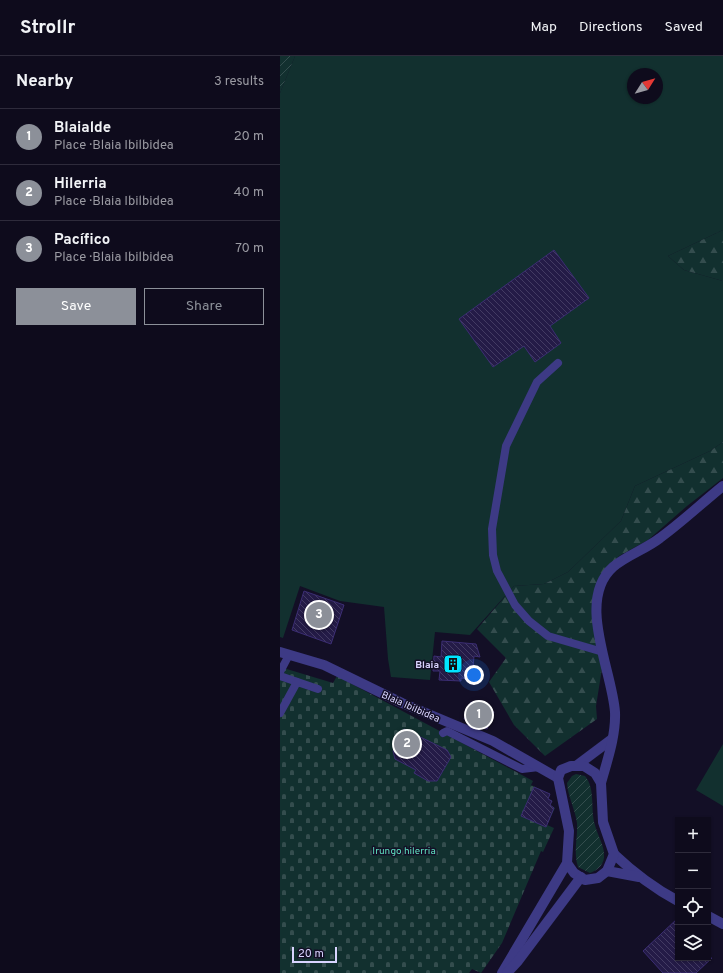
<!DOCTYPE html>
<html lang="en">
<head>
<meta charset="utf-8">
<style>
	body { margin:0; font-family:Overpass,sans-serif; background:#171425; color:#f1f3f6 }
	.controls { position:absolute; right:12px; bottom:12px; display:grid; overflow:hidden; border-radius:0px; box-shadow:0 1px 3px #0004 }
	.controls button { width:36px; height:36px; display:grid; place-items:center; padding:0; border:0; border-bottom:1px solid #2e2b3b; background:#0e0b1c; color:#f1f3f6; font:20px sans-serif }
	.compass { position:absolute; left:347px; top:12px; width:36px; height:36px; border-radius:50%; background:#0e0b1c; box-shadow:0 1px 3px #0004; rotate:53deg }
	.scale { position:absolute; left:12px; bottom:10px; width:45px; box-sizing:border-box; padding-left:4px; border:2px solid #d9d4ff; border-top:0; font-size:11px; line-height:14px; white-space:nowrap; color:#d9d4ff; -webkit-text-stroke:3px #130f26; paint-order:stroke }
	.you { position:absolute; left:194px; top:619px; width:14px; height:14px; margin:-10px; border:3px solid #fff; border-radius:50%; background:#1a73e8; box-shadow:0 0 0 6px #1a73e833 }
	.badge { display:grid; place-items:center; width:26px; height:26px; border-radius:50%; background:#8c9099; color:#fff; font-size:13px; font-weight:700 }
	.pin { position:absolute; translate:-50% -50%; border:2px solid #fff; box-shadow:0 1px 4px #0006 }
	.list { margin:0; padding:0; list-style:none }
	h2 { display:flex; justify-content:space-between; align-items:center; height:52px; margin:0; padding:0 16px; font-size:17px }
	h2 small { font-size:13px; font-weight:400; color:#9b9ba3 }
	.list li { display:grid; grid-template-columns:26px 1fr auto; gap:12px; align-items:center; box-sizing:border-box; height:56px; padding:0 16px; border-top:1px solid #2e2b3b }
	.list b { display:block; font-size:15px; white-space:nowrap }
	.list p { margin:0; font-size:13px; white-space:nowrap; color:#9b9ba3 }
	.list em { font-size:13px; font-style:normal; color:#9b9ba3 }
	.actions { display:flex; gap:8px; padding:12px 16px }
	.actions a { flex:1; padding:9px 0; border:1px solid #8c9099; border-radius:0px; text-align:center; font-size:14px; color:#8c9099 }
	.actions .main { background:#8c9099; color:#fff }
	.icon { flex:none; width:22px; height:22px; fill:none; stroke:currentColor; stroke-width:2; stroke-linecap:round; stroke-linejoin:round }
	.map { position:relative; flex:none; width:443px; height:917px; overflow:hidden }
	header { display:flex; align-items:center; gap:24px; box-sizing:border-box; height:56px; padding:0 20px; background:#0e0b1c; border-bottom:1px solid #2e2b3b }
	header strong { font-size:19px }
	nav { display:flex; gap:22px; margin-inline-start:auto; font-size:14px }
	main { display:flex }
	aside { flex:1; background:#0e0b1c }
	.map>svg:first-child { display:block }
	.grass { fill:#12302f; fill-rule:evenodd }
	.forest { fill:url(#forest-firs) }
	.cemetery { fill:url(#cemetery-stones) }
	.garden { fill:url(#garden-furrows) }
	.building { fill:url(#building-back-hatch); stroke:#3b2d73 }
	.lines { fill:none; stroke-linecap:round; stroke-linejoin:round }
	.service { stroke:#3d3a85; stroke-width:8 }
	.tertiary { stroke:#3d3a85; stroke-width:10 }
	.labels { text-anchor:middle; stroke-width:3; stroke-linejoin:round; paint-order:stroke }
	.poi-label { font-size:10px; font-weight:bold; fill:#d9d4ff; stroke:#130f26; text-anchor:end }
	.street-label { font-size:10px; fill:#d9d4ff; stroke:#130f26 }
	.park-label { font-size:10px; fill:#5fe0c0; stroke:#130f26 }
</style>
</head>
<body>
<header>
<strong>Strollr</strong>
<nav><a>Map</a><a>Directions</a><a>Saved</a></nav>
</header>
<main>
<aside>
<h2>Nearby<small>3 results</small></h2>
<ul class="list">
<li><span class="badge">1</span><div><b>Blaialde</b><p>Place · Blaia Ibilbidea</p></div><em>20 m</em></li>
<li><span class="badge">2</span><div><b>Hilerria</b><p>Place · Blaia Ibilbidea</p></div><em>40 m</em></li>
<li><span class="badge">3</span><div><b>Pacífico</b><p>Place · Blaia Ibilbidea</p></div><em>70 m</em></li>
</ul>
<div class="actions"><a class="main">Save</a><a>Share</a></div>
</aside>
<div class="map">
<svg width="443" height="917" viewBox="0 0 443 917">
	<defs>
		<pattern id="forest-firs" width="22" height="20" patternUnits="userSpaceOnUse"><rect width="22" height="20" fill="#12302f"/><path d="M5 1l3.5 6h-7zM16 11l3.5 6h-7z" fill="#344d4e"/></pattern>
		<pattern id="cemetery-stones" width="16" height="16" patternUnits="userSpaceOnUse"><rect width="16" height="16" fill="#12302f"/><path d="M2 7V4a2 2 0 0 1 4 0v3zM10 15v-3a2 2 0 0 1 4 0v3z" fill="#344d4e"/></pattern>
		<pattern id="garden-furrows" width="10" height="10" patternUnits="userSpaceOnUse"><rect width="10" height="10" fill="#12302f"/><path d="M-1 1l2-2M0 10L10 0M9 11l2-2" fill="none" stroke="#344d4e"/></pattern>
		<pattern id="building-back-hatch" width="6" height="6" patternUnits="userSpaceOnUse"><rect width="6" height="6" fill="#241b47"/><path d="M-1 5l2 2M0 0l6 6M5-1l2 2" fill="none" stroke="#433b63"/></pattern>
	</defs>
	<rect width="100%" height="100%" fill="#130f26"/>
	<!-- grass -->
	<g class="grass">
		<path d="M15,0H443V174L388,200L404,214L443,225V386L430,395L355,430L341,465L288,516L264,528L234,530L190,579L155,576L150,624L111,621L108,603L104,551L60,545L20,530L3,582L0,581V37ZM353,18H377V42H353Z"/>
		<path d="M443,688V750L416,734Z"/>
	</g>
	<!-- forest -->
	<g class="forest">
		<path d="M443,174V225L404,214L388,200Z"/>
		<path d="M443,386V422L407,450L368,484L339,500L321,520L316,553L324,600L316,650L317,663L265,700L234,669L209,626L226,602L197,573L234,530L264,528L288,516L341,465L355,430L430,395Z"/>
	</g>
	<!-- cemetery -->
	<path class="cemetery" d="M0,611L53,627L57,620L253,725L251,729L270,738L268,743L272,745L270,749L275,752L267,769L274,772L263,796L261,795L222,887L201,917L192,913L189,917H0Z"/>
	<!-- garden -->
	<g class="garden">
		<path d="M0,0H15L0,37Z"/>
		<path d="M296,718L305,720C316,733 310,753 315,769C317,778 324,789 324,798C325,808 318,814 310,817L298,811C293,796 298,781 297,767C295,753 288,741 287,727L292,720Z"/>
	</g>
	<!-- building -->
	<g class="building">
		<path d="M274,194L309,242L270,270L281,287L255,306L244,290L213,311L179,263Z"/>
		<path d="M24,535L64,549L51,588L12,574Z"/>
		<path d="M162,585L196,588L200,601L194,600L192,623L181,622V625L159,624L160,615H153L154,600L161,601Z"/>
		<path d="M191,646L214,656L207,673L184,663Z"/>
		<path d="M124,673L167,694L171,701L157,725H148L134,717L136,714L115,703L113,695Z"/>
		<path d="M254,731L270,738L268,743L272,745L270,749L274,752L266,771L241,760Z"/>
		<path d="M398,862V902H432L416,917H383L363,895Z"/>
	</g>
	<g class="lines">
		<!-- service -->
		<g class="service">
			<path d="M278,307L257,326L226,390L212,473L213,499L217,515L235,549L249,565L268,580L323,596"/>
			<path d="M0,616L9,599"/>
			<path d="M0,620L38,633"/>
			<path d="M0,657L17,626"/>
			<path d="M163,677L167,675L242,713L259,711"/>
		</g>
		<!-- tertiary -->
		<g class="tertiary">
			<path d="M0,596L44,609L122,647L213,685L278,722"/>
			<path d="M296,710L332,683"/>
			<path d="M321,727C327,705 336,680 335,656C332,614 296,544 333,511C347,499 366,493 380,482C402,466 422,447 443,430"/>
			<path d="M334,798C354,817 374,832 398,845"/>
			<path d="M327,815L359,821"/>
			<path d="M428,860L443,868"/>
			<path d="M222,917L287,807L289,775L278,722L281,714L291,710H304L315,717L321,727L323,766L334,798L327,815L318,822L305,824L294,817L287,807"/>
			<path d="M227,917L238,905L301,821"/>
		</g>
	</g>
	<!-- icons -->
	<defs>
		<symbol id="building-square" viewBox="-11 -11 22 22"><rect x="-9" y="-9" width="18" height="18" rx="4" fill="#00e5ff" stroke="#130f26"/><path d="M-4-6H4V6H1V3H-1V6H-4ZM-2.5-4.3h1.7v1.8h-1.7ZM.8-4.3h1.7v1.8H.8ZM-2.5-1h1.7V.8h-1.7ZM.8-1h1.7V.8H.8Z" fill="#111"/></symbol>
	</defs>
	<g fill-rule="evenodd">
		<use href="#building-square" x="162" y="597" width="22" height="22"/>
	</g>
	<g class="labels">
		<!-- poi labels -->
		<g class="poi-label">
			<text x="159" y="612">Blaia</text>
		</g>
		<!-- street labels -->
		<g class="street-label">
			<text transform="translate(131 650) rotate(24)" y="4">Blaia Ibilbidea</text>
		</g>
		<!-- park labels -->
		<g class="park-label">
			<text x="124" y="798">Irungo hilerria</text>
		</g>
	</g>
</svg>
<div class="controls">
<button>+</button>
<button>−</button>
<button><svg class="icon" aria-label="locate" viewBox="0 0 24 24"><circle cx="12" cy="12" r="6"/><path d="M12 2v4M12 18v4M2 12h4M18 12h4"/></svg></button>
<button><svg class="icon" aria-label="layers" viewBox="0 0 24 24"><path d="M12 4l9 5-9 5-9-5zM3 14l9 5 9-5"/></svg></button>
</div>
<svg class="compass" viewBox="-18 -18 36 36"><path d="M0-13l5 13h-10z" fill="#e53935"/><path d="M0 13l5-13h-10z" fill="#9b9ba3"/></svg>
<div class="scale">20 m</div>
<div class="you"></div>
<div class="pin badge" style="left:199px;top:659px">1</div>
<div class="pin badge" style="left:127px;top:688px">2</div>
<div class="pin badge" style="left:39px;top:559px">3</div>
</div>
</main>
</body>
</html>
